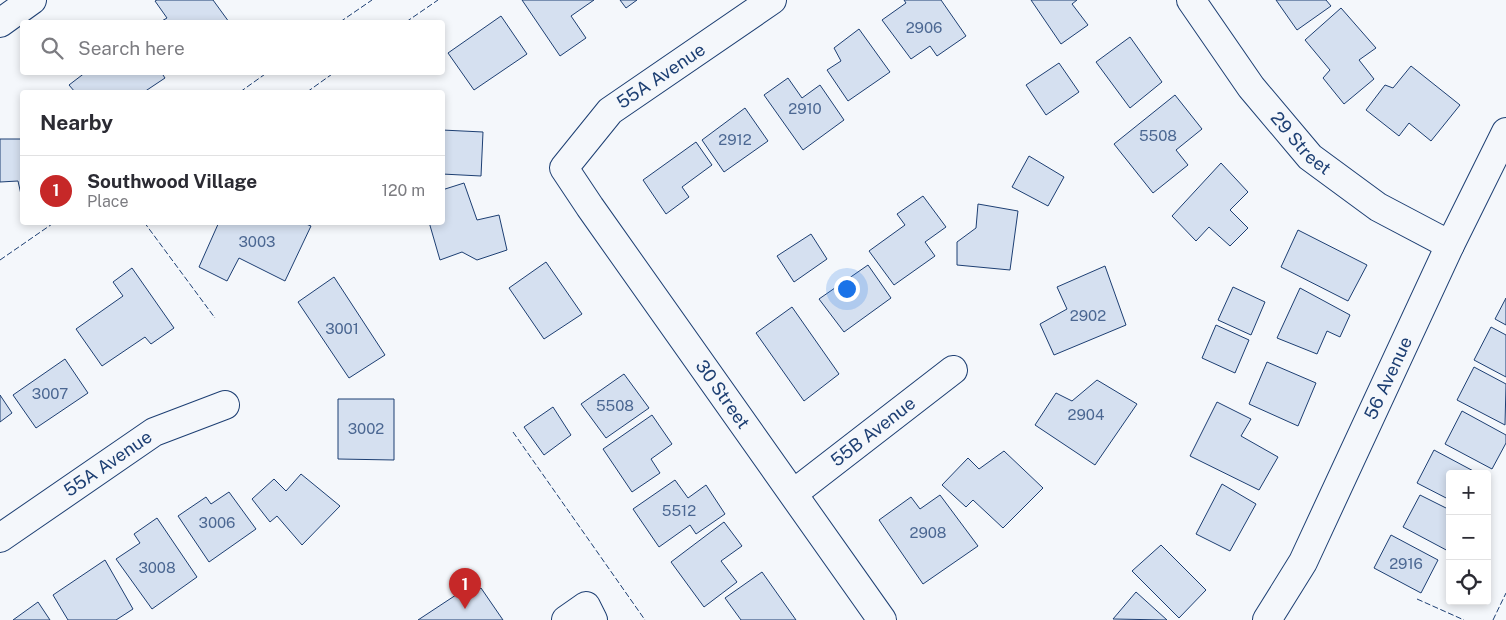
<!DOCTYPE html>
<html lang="en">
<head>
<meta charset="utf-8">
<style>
	body { margin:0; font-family:"Public Sans",sans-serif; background:#f7f7f7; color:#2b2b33 }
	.controls { position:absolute; right:15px; bottom:15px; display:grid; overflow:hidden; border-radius:5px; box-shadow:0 2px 8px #0003 }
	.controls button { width:45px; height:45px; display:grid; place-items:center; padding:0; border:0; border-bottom:1px solid #e1e1e2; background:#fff; color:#2b2b33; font:25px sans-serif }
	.you { position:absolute; left:846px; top:288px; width:18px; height:18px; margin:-12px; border:4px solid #fff; border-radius:50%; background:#1a73e8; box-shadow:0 0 0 8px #1a73e833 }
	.badge { display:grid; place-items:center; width:32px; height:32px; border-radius:50%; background:#c62828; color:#fff; font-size:16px; font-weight:700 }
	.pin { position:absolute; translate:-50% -41px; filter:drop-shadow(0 1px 2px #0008) }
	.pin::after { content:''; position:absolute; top:26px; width:18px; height:15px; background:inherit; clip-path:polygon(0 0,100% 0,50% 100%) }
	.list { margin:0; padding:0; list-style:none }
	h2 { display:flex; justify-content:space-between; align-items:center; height:65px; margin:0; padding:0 20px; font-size:21px }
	h2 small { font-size:16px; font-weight:400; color:#7c7c81 }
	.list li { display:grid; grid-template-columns:32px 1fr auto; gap:15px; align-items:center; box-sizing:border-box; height:70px; padding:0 20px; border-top:1px solid #e1e1e2 }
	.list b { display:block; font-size:19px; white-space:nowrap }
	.list p { margin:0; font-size:16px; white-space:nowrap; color:#7c7c81 }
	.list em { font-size:16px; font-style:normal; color:#7c7c81 }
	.icon { flex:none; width:28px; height:28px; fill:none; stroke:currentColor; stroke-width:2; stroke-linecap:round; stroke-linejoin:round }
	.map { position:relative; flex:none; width:1506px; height:620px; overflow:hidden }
	.search { position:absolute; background:#fff; box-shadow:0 2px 8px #0003; left:20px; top:20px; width:425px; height:55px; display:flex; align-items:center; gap:12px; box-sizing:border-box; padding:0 18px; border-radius:5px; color:#7c7c81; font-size:19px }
	.panel { position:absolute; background:#fff; box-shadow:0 2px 8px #0003; left:20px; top:90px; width:425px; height:135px; border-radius:5px }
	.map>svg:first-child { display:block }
	.building { fill:#d5e0f0; stroke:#1d3f73 }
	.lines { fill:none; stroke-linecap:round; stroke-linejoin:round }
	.minor-casing { stroke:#1d3f73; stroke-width:30 }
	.minor { stroke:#f4f7fb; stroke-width:28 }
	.fence { stroke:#1d3f73; stroke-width:1; stroke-dasharray:6 2.5; stroke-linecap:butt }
	.labels { text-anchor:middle; stroke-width:4; stroke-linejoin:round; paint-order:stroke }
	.number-label { font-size:15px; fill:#4b6792 }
	.street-label { font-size:18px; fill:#1d3f73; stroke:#f4f7fb }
</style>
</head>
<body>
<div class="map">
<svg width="1506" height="620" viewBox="0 0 1506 620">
	<rect width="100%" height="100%" fill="#f4f7fb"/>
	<!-- building -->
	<g class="building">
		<path d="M157,0H213L229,22H160L167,18L155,1Z"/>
		<path d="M522,0H594L571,16L586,38L560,56Z"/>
		<path d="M620,0H637L626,8Z"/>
		<path d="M904,0H941L966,36L937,56L930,46L911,59L882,20L906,3Z"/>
		<path d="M1031,0H1077L1072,4L1088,25L1061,44Z"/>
		<path d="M1276,0H1326L1331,6L1297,30Z"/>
		<path d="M1341,8L1376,48L1359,60L1374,79L1344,104L1323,78L1330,70L1305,40Z"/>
		<path d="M501,16L527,54L474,90L448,53Z"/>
		<path d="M859,29L890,72L848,101L827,70L841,61L834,48Z"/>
		<path d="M1130,37L1162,82L1130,108L1096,62Z"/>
		<path d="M1059,63L1079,92L1046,115L1026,85Z"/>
		<path d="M1411,66L1460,105L1431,141L1409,123L1399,136L1366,110L1385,85L1393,88Z"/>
		<path d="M86,72H161L165,78L144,92H75L69,85Z"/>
		<path d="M788,78L802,98L820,85L844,120L803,150L764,95Z"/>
		<path d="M1175,95L1202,129L1176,150L1188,165L1153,193L1114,144Z"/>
		<path d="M745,108L768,141L724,172L702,140Z"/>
		<path d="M442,130L483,132L481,176L442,174Z"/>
		<path d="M0,139H21L22,199L18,181L0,182Z"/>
		<path d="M696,142L712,165L682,187L689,197L666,214L643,180Z"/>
		<path d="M1029,156L1064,177L1048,206L1012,187Z"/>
		<path d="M1221,163L1248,192L1230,210L1248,228L1230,246L1209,227L1196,241L1172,216Z"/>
		<path d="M464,183L477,220L499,215L507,250L477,260L462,252L440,260L429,222H442V190Z"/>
		<path d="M923,196L946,227L925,242L935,256L894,285L869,251L905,225L897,214Z"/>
		<path d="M978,204L1018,211L1010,270L957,265V242L976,228Z"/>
		<path d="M219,222H301L311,226L285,281L239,258L227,281L199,267Z"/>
		<path d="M1298,230L1367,265L1348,301L1281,267Z"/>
		<path d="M811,234L827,259L794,282L777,256Z"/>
		<path d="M546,262L582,314L544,339L509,288Z"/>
		<path d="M868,265L891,298L844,332L819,299Z"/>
		<path d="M1105,266L1126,325L1054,355L1040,324L1067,309L1057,287Z"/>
		<path d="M132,268L174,328L151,344L145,337L102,366L76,329L123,296L113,282Z"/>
		<path d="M334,277L385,355L349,378L298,302Z"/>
		<path d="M1233,287L1265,302L1251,335L1218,320Z"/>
		<path d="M1300,288L1350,315L1340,337L1327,331L1317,354L1277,338Z"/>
		<path d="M1506,298V325L1495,319Z"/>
		<path d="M792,307L839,374L804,401L756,333Z"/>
		<path d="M1216,325L1249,340L1235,373L1202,358Z"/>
		<path d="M1491,327L1506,335V377L1474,360Z"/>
		<path d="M65,359L88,393L36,428L13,395Z"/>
		<path d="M1267,362L1316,383L1298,426L1249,404Z"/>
		<path d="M1474,367L1506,384L1505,425L1457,400Z"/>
		<path d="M624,374L649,408L606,438L581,404Z"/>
		<path d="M1097,380L1137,404L1095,465L1035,425L1056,393L1072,401Z"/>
		<path d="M0,395L12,413L0,422Z"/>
		<path d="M338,399H394V460L338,459Z"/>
		<path d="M1217,402L1251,419L1241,436L1278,457L1259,490L1190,456Z"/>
		<path d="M553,407L571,435L544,455L524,427Z"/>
		<path d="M1462,411L1506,435V443L1492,469L1445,444Z"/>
		<path d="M652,415L672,444L651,459L660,473L632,492L603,449Z"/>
		<path d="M1434,450L1479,474H1450V500L1417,483Z"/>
		<path d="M1004,451L1043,488L1003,528L973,500L966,507L942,485L968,458L979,469Z"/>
		<path d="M301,474L340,506L302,545L277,516L270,522L252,499L274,479L286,491Z"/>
		<path d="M675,480L688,498L706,485L725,514L696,534L690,525L659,547L633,509Z"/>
		<path d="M1222,484L1256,504L1230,551L1196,534Z"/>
		<path d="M229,492L256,529L209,562L178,516L206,497L211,504Z"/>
		<path d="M940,495L978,546L923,584L879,520L911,497L920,509Z"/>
		<path d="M1420,495L1450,510V552L1403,527Z"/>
		<path d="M157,518L197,577L152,609L116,559L140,543L134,534Z"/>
		<path d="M724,522L742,546L721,561L737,582L704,607L671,562Z"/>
		<path d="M1391,535L1438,560L1421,593L1374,568Z"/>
		<path d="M1161,545L1206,590L1179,618L1132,571Z"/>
		<path d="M105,560L133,609L116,620H68L53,595Z"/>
		<path d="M762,572L796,620H741L725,598Z"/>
		<path d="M481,588L503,620H418L462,591L466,598Z"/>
		<path d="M1136,592L1167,620L1113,619Z"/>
		<path d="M38,602L50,620H13Z"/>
	</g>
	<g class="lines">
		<defs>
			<g id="minor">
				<path id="s1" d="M772,0L610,111L564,168L590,207L882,620"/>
				<path id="s2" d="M1191,0L1251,87L1310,157L1378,207L1450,245"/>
				<path d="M0,23L32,0"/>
				<path id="s3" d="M794,493L953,370"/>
				<path id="s4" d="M0,538L154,432L225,405"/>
				<path d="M566,620L586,606L593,620"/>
				<path id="s5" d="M1267,620L1303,562L1450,245L1506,132"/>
			</g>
		</defs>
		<!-- minor casing -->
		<use href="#minor" class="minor-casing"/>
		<!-- minor -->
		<use href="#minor" class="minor"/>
		<!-- fence -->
		<g class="fence">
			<path d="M340,22L372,0"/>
			<path d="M406,22L438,0"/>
			<path d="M240,92L268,72"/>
			<path d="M307,92L335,72"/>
			<path d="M144,222L215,318"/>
			<path d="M0,260L55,222"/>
			<path d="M513,432L645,620"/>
			<path d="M1417,599L1464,620"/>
			<path d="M1493,620L1506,593"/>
		</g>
	</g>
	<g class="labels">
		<!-- number labels -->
		<g class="number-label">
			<text x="924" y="33">2906</text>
			<text x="805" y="114">2910</text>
			<text x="1158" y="141">5508</text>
			<text x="735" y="145">2912</text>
			<text x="257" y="247">3003</text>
			<text x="1088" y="321">2902</text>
			<text x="342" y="334">3001</text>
			<text x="50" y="399">3007</text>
			<text x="615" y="411">5508</text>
			<text x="1086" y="420">2904</text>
			<text x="366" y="434">3002</text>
			<text x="679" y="516">5512</text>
			<text x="217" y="528">3006</text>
			<text x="928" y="538">2908</text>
			<text x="1406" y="569">2916</text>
			<text x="157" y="573">3008</text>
		</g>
		<!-- street labels -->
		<g class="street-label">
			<text transform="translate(661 76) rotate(-34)" y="6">55A Avenue</text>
			<text dy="6" stroke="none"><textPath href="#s2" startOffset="181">29 Street</textPath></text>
			<text dy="6" stroke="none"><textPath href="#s5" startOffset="271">56 Avenue</textPath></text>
			<text dy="6" stroke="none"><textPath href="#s1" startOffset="546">30 Street</textPath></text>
			<text dy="6" stroke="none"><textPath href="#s3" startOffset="100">55B Avenue</textPath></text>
			<text dy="6" stroke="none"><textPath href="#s4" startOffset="131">55A Avenue</textPath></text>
		</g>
	</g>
</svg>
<div class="controls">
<button>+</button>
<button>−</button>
<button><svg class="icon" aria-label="locate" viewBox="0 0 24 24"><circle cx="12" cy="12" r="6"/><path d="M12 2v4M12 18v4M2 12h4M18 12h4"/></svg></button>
</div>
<div class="you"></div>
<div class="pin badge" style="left:465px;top:609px">1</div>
<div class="search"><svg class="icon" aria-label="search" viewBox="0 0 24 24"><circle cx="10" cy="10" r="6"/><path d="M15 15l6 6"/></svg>Search here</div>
<section class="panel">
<h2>Nearby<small></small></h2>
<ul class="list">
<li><span class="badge">1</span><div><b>Southwood Village</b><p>Place</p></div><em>120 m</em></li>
</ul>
</section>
</div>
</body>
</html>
